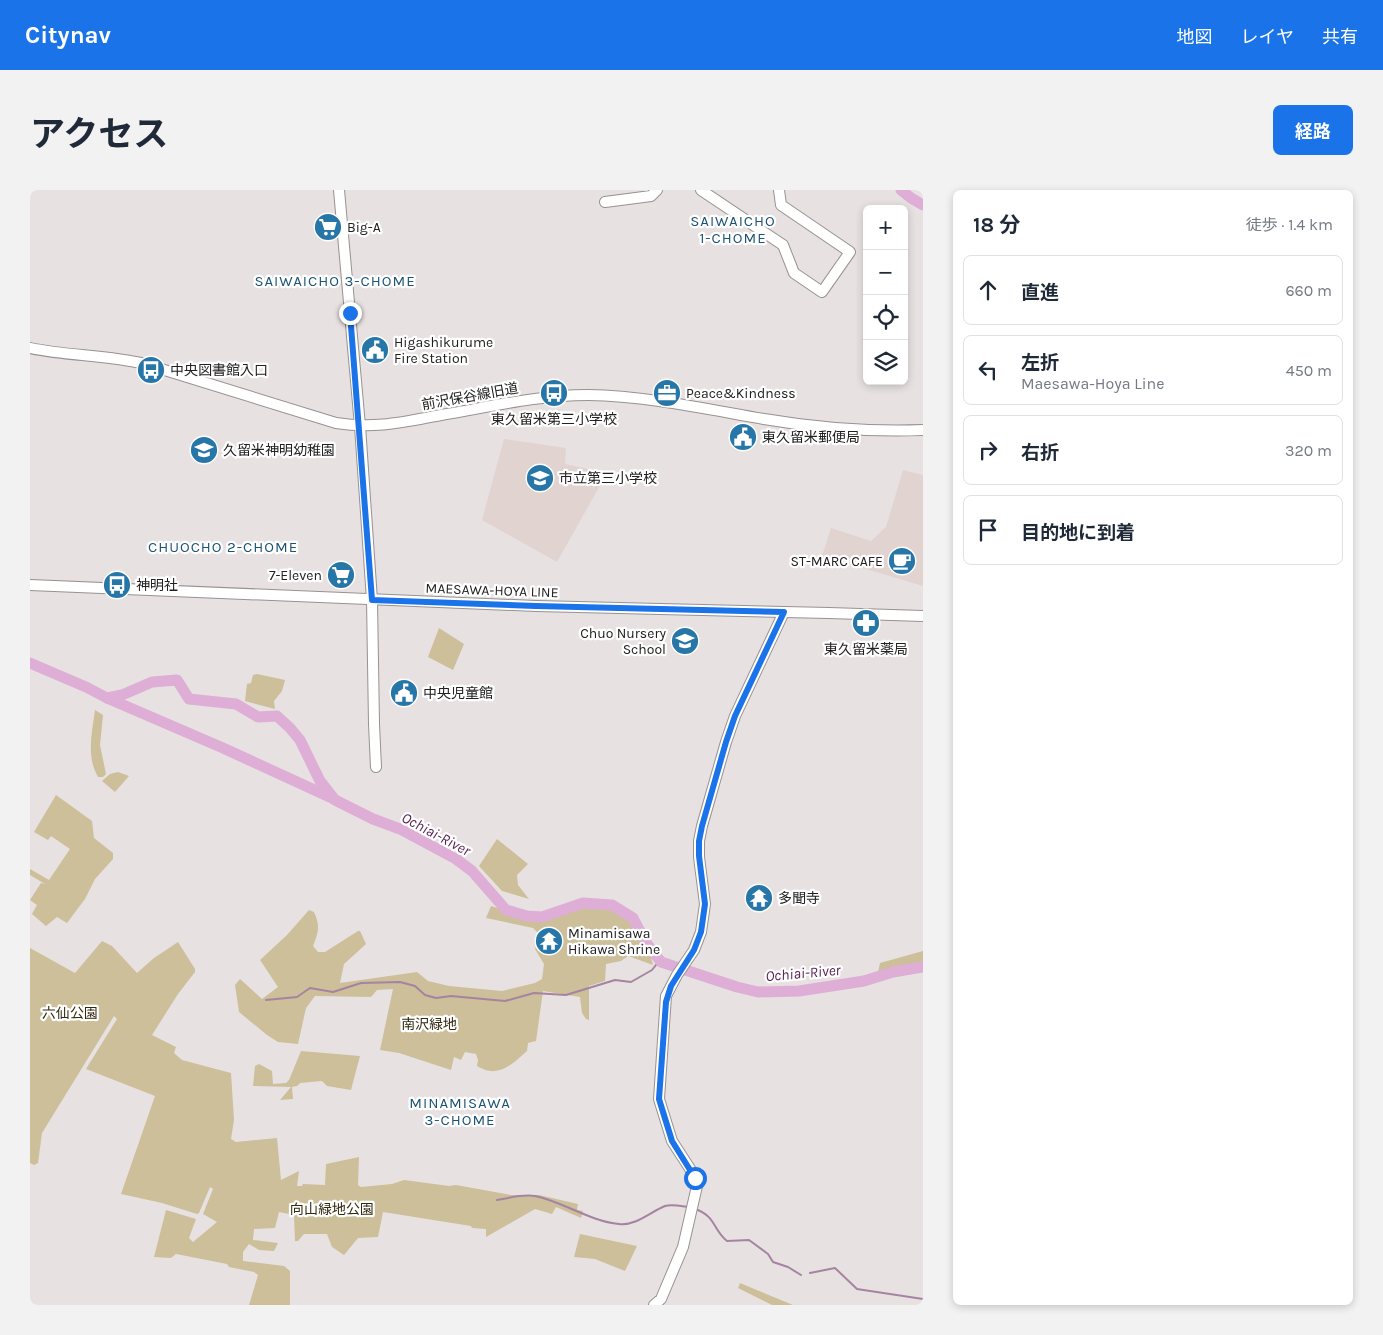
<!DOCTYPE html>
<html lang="ja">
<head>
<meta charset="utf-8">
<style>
	body { margin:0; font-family:Karla,"Noto Sans JP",sans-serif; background:#f2f2f3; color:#1f2937 }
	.controls { position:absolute; right:15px; top:15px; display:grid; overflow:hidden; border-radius:8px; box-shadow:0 2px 8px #0003 }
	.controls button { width:45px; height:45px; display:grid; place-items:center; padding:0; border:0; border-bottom:1px solid #e0e1e3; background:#fff; color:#1f2937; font:25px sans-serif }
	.stop { position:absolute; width:15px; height:15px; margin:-11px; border:4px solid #1a73e8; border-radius:50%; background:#fff }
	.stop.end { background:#1a73e8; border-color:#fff; box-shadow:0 1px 5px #0008 }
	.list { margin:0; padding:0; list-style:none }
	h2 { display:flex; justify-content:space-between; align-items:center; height:65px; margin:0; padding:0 20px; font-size:21px }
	h2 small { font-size:16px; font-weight:400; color:#747a83 }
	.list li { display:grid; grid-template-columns:32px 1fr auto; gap:15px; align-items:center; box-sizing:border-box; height:70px; margin:0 10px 10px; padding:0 10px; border:1px solid #e0e1e3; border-radius:8px }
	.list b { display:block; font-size:19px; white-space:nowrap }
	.list p { margin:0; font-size:16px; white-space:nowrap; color:#747a83 }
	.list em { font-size:16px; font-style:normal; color:#747a83 }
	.icon { flex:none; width:28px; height:28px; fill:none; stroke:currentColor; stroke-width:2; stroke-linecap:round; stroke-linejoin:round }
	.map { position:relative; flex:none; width:893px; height:1115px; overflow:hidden; border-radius:8px }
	header { display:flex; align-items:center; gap:30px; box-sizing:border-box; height:70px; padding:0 25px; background:#1a73e8; color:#fff }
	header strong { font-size:24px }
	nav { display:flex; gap:28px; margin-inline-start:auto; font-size:18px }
	.intro { display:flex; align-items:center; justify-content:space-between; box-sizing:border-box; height:120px; padding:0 30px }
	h1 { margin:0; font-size:35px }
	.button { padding:12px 22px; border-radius:8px; background:#1a73e8; color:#fff; font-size:18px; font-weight:700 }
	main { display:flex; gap:30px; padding:0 30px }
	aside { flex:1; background:#fff; border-radius:8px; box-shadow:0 2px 8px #0003 }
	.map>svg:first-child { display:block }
	.built { fill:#e1d3d0 }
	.green { fill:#ccbf9a }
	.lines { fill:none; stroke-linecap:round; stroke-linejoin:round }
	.stream { stroke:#a683a0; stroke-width:2 }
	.river { stroke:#deaed7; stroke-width:11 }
	.secondary-casing { stroke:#979291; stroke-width:12 }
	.secondary { stroke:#fff; stroke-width:10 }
	.route { stroke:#1a73e8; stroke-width:6 }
	.labels { text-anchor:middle; stroke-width:4.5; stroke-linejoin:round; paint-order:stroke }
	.poi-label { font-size:14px; fill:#222020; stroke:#fff; text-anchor:start }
	.street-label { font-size:14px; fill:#222020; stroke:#fff }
	.park-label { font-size:14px; fill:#32290f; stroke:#fff }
	.neighbourhood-label { font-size:15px; letter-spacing:1px; fill:#1c5274; stroke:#fff }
	.water-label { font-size:15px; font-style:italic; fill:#551d50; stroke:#fff }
</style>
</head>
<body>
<header>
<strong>Citynav</strong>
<nav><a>地図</a><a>レイヤ</a><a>共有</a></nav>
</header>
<div class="intro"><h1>アクセス</h1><a class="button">経路</a></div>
<main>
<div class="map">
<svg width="893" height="1115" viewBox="0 0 893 1115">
	<rect width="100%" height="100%" fill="#e7e2e1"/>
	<!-- built -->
	<g class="built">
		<path d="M474,249L536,258L535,274L577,283L527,372L452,330Z"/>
		<path d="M873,280L893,285V396L792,366L801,338L841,351L856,337Z"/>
	</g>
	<!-- green -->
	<g class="green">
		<path d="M409,438L434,454L423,480L398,467Z"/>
		<path d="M227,484L255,490L252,501L244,511L245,519L215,511L217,494L221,493L223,485Z"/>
		<path d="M65,520L73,525L70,555L76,584L73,587H68C56,566 62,543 65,520Z"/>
		<path d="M88,582L99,586L85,602L72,591L80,584Z"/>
		<path d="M26,605L62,631L64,648L83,663V669L65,689L55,709L37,733L27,727L16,736L2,724L7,715L0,710L11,693L15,694L0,685V679L19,690L40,659L21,646L18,650L4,642Z"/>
		<path d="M467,649L498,674L487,685L488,695L499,709L472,701L449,676Z"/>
		<path d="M461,716C473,720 486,724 499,725C523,725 565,707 584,720L586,717L603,728L622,764L621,768L623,775L598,766L591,771L576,774L575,791L559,796V830L556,829L552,823L550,807L513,801L506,851L498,853L497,861C481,875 468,889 447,876L448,870L446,864L435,862L431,870L424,867L421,880L369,863L350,860L363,799L347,800L341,807L285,806L276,818L268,854L248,852L237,845L209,822L205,795L210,789L232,809L248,797L230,770L257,745L279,720L284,722C290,735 289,742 283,756L288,762H295L328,741H330L336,754L314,774L310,793L387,782L398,791L419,796L472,801L505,793L512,789L514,774L505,759L510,745L503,738L456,728Z"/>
		<path d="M72,751L82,756L107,783L124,768L148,752L165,779V782L148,804L122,845L146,857L144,863L152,870L201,883L204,930L201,949L206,952L247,948L251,990L269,981L267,996H272L273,994L295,995L296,974L329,967L328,995L331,997L362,994L374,990L419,996L426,995L481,1005H509L548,1014L547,1020L553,1021L551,1028L526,1017L522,1024L505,1019L456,1047V1039L442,1038L441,1036L353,1022L348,1047L328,1048L314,1065L302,1057L297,1044H274L268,1051H265L264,1025L249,1022L245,1038L224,1039L223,1050L248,1053L244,1061L229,1060L219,1054L213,1062V1071L254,1076L260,1081V1115H219L228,1085L224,1082L199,1077L197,1074L146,1064L141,1068L124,1067L136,1020L166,1029L159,1048L163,1052L187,1032L173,1024L183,999L180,997L169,1023L167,1024L132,1013L91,1004L125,906L56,879L87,829L84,826L12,943L8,973L4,975L0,973V758L45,783Z"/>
		<path d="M893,761V777L863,782L847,787L850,773Z"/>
		<path d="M271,861L330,866L321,900L297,896L292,891L270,893L267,896L262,897L263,909L250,910L261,897L223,896L225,876L229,874L242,881L243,894L256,893L259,890Z"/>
		<path d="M550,1044L607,1056L595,1081L565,1069L544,1067Z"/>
		<path d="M710,1093L763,1115H742L708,1098Z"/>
	</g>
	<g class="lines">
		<!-- stream -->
		<g class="stream">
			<path d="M236,810L267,807L280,798L303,802L331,793L370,792L385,796L395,805L406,808L421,806L475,811L504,803L536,805L585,790L601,792L622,780L630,770"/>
			<path d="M467,1010C480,1008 492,1004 505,1006C534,1012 559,1031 589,1034C606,1036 620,1022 635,1016C642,1014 651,1016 658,1017"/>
			<path d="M665,1019C686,1026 683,1040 697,1051L719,1050L738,1064L743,1072L758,1077L771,1085"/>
			<path d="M780,1083L805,1078L827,1099L893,1109"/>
		</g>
		<!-- river -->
		<g class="river">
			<path d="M871,0L881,8L893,15"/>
			<path d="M0,473L56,497L77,508L193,558L304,609"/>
			<path d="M77,508L92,505L122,492L147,490L159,509L206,514L228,527L247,526L260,538L270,550L290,591L305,610L343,629L370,639L426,669L442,681L476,720L497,726L512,727L553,713L582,715L603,728L615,751L631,772L707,797L728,802L769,801L834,791L863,782L893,777"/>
		</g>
		<defs>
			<g id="secondary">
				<path d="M309,0L330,236L342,410L344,534L346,577"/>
				<path d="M671,0L753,55L764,83L792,102L820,62L751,15L749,0"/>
				<path d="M575,12L621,6L627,0"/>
				<path d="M0,158C38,166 77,165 115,174L306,233C345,239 373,232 411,225C459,217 508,205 558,205C617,206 676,219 734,229C787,238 840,242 893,240"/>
				<path d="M0,395L506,416L799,423L893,426"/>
				<path d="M624,1115L631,1109L653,1057L667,996L664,985L642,951L629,909L636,806L647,785L664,760L671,742L675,714L669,667V651L672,636L696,552L705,526L754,422"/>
			</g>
		</defs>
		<!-- secondary casing -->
		<use href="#secondary" class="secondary-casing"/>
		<!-- secondary -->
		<use href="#secondary" class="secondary"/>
	</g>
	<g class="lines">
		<!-- route -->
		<path class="route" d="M320,123L342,410L506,416L754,422L705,526L696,552L672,636L669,651V666L675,714L671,742L664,760L641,796L636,812L629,909L642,951L665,988"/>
	</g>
	<!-- icons -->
	<defs>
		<symbol id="supermarket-disc" viewBox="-11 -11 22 22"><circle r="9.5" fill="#2776a8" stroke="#fff"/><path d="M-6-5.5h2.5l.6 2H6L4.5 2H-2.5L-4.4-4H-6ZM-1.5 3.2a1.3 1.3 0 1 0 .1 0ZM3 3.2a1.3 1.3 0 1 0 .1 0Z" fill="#fff"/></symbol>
		<symbol id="civic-disc" viewBox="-11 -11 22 22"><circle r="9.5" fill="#2776a8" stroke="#fff"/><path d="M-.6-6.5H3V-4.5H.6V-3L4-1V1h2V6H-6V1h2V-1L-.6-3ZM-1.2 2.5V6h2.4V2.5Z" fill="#fff"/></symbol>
		<symbol id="bus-disc" viewBox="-11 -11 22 22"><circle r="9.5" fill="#2776a8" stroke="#fff"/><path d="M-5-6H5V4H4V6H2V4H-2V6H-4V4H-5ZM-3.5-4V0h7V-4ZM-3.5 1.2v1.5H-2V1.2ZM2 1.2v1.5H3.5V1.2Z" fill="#fff"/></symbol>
		<symbol id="office-disc" viewBox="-11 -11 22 22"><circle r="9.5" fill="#2776a8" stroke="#fff"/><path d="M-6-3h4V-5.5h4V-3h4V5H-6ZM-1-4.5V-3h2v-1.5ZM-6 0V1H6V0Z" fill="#fff"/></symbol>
		<symbol id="school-disc" viewBox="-11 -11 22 22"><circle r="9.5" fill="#2776a8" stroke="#fff"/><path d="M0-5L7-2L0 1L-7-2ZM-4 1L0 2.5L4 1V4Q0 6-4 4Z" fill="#fff"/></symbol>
		<symbol id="cafe-disc" viewBox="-11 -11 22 22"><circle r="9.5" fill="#2776a8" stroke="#fff"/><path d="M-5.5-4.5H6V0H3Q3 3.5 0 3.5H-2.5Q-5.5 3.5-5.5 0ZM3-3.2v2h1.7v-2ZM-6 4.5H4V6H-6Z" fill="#fff"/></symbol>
		<symbol id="pharmacy-disc" viewBox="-11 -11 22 22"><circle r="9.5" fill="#2776a8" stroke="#fff"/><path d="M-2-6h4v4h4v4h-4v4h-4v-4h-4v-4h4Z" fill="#fff"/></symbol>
		<symbol id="temple-disc" viewBox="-11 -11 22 22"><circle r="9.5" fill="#2776a8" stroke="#fff"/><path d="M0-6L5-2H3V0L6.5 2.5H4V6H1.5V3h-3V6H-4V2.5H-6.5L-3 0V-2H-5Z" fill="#fff"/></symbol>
	</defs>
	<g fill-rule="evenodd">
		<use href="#supermarket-disc" x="282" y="21" width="32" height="32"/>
		<use href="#civic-disc" x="329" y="144" width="32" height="32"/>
		<use href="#bus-disc" x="105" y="164" width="32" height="32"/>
		<use href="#bus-disc" x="508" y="187" width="32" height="32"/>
		<use href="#office-disc" x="621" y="187" width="32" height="32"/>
		<use href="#civic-disc" x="697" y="231" width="32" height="32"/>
		<use href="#school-disc" x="158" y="244" width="32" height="32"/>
		<use href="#school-disc" x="494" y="272" width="32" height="32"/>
		<use href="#cafe-disc" x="856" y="355" width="32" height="32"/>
		<use href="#supermarket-disc" x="295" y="369" width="32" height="32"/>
		<use href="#bus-disc" x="71" y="379" width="32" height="32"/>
		<use href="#pharmacy-disc" x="820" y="417" width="32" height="32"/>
		<use href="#school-disc" x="639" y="435" width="32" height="32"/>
		<use href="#civic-disc" x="358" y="487" width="32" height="32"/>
		<use href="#temple-disc" x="713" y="692" width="32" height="32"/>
		<use href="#temple-disc" x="503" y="735" width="32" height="32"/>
	</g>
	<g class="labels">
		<!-- poi labels -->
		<g class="poi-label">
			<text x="317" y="42">Big-A</text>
			<text x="364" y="157">Higashikurume<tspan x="364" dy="16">Fire Station</tspan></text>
			<text x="140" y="185">中央図書館入口</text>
			<text x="656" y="208">Peace&amp;Kindness</text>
			<text x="524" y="234" text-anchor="middle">東久留米第三小学校</text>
			<text x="732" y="252">東久留米郵便局</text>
			<text x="193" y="265">久留米神明幼稚園</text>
			<text x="529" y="293">市立第三小学校</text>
			<text x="853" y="376" text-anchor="end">ST-MARC CAFE</text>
			<text x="292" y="390" text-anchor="end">7-Eleven</text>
			<text x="106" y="400">神明社</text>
			<text x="636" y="448" text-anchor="end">Chuo Nursery<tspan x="636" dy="16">School</tspan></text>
			<text x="836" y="464" text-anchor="middle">東久留米薬局</text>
			<text x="393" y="508">中央児童館</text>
			<text x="748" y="713">多聞寺</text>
			<text x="538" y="748">Minamisawa<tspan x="538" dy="16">Hikawa Shrine</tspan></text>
		</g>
		<!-- street labels -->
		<g class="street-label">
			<text transform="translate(440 206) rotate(-10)" y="5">前沢保谷線旧道</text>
			<text transform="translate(462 400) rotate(2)" y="5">MAESAWA-HOYA LINE</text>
		</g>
		<!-- park labels -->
		<g class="park-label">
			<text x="40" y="828">六仙公園</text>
			<text x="399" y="839">南沢緑地</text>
			<text x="302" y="1024">向山緑地公園</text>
		</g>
		<!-- neighbourhood labels -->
		<g class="neighbourhood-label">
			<text x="703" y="36">SAIWAICHO<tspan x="703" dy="17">1-CHOME</tspan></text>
			<text x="305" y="96">SAIWAICHO 3-CHOME</text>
			<text x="193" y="362">CHUOCHO 2-CHOME</text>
			<text x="430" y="918">MINAMISAWA<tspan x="430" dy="17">3-CHOME</tspan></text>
		</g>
		<!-- water labels -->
		<g class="water-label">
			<text transform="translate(406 644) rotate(28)" y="5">Ochiai-River</text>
			<text transform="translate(773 783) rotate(-5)" y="5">Ochiai-River</text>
		</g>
	</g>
</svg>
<div class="controls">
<button>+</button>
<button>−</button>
<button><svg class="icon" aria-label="locate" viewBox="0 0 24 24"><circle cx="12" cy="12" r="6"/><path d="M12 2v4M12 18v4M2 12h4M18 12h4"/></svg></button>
<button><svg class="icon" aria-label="layers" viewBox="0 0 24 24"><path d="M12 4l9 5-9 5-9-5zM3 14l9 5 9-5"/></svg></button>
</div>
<div class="stop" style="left:665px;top:988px"></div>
<div class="stop end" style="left:320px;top:123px"></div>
</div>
<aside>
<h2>18 分<small>徒歩 · 1.4 km</small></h2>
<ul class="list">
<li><svg class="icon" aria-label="ahead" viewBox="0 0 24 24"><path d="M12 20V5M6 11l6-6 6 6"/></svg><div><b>直進</b></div><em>660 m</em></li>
<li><svg class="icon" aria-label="left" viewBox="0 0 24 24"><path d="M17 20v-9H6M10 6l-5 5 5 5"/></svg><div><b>左折</b><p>Maesawa-Hoya Line</p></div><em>450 m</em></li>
<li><svg class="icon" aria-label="right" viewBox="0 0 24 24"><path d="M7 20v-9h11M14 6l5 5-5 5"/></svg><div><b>右折</b></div><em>320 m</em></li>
<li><svg class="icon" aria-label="arrive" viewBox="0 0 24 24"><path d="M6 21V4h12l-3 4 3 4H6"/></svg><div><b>目的地に到着</b></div></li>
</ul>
</aside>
</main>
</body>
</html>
